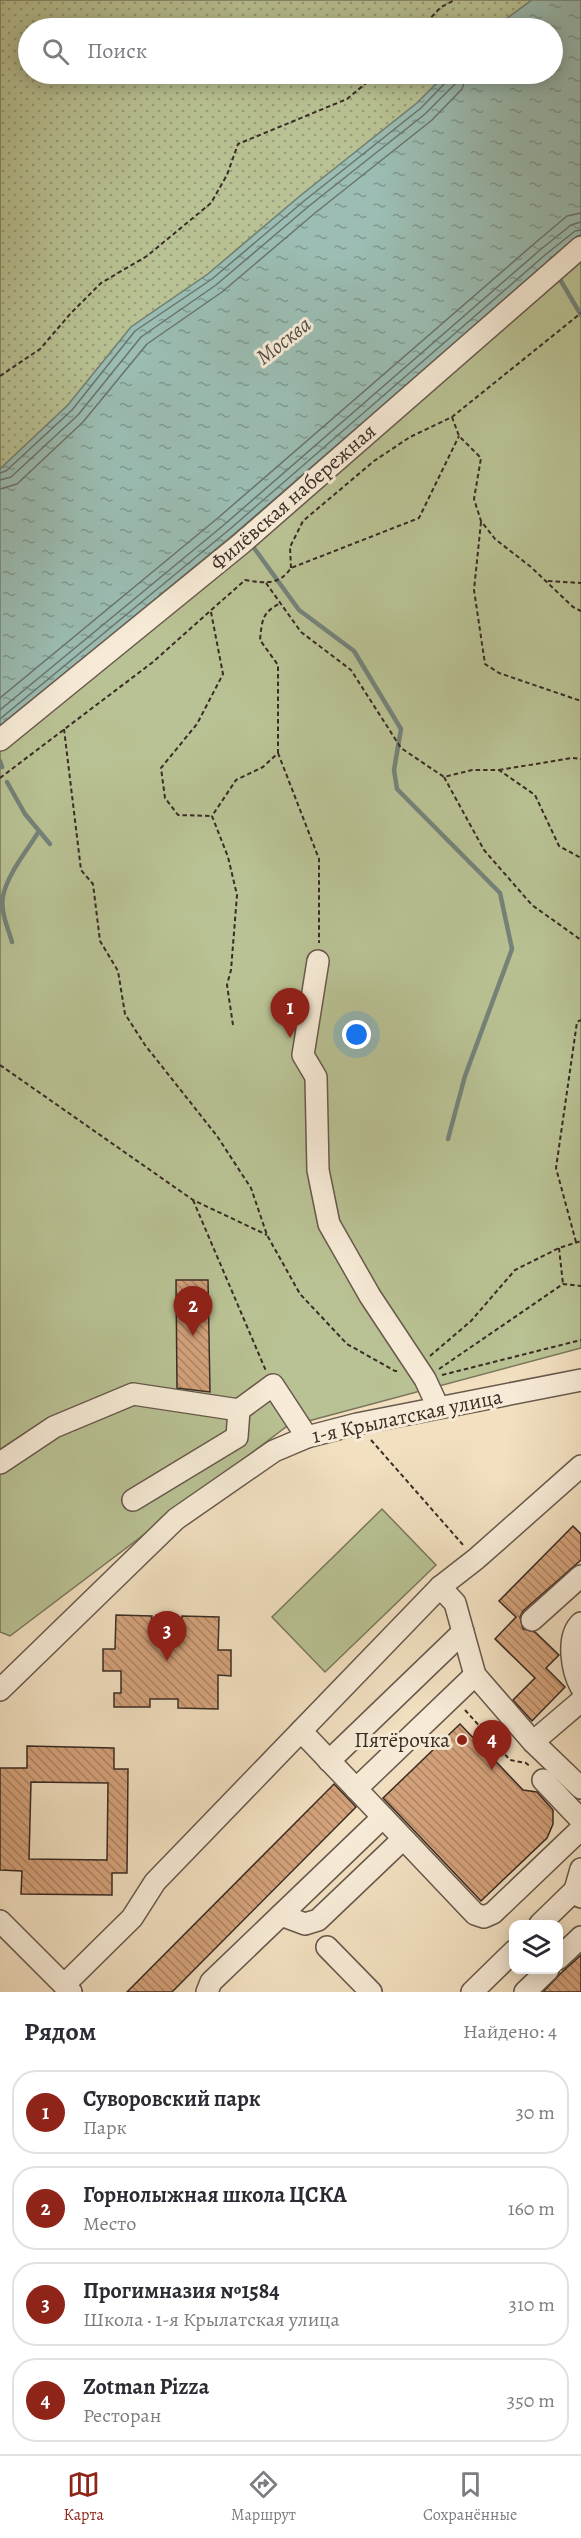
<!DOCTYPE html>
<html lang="ru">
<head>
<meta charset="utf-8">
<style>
	body { margin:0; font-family:Alegreya,serif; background:#f7f7f7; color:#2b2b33 }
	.controls { position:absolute; right:18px; bottom:18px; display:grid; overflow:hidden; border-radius:12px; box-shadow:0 3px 15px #0003 }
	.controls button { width:54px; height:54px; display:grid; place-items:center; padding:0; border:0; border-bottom:2px solid #e1e1e2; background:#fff; color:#2b2b33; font:30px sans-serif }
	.you { position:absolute; left:357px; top:1035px; width:21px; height:21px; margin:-15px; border:4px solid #fff; border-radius:50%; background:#1a73e8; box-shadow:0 0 0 9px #1a73e833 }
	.badge { display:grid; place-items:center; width:39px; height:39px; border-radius:50%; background:#8f2418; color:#fff; font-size:20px; font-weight:700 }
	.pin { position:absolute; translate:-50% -50px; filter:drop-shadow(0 2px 3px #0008) }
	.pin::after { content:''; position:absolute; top:32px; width:21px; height:18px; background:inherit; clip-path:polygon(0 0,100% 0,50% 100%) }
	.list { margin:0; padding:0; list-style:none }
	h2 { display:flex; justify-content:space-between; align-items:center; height:78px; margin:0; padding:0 24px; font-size:26px }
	h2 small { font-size:20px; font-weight:400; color:#7c7c81 }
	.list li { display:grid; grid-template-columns:39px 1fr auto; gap:18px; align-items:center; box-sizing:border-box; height:84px; margin:0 12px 12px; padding:0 12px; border:2px solid #e1e1e2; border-radius:24px }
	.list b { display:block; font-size:22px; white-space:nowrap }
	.list p { margin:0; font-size:20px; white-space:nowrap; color:#7c7c81 }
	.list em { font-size:20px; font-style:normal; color:#7c7c81 }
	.icon { flex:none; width:33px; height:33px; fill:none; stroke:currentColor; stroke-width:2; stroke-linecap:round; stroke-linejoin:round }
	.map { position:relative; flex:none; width:581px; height:1992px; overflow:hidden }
	.search { position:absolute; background:#fff; box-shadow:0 3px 15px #0003; left:18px; right:18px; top:18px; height:66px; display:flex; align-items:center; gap:15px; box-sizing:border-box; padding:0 21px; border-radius:33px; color:#7c7c81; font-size:22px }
	.sheet { height:462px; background:#fff }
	nav { display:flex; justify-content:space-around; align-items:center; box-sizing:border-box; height:84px; border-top:2px solid #e1e1e2; background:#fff; font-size:16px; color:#7c7c81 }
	nav a { display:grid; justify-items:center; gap:3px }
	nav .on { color:#8f2418 }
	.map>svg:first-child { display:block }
	.grass { fill:url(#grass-dots); stroke:#7a775c; stroke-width:1.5 }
	.park { fill:#b9c294; stroke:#7a775c; stroke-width:1.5 }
	.water { fill:url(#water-ripples); stroke:#74837a; stroke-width:1.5 }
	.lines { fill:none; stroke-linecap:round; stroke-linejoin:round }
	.shore { stroke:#6a746c; stroke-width:1.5 }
	.stream { stroke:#74837a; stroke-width:4.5 }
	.building { fill:url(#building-back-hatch); stroke:#3a2c25; stroke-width:1.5; fill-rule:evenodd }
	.minor-casing { stroke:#68594c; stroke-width:24 }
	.path { stroke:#3a2c25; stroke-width:2; stroke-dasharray:4.5 3; stroke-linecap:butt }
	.minor { stroke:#f7ebd7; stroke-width:21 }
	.poi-dot { fill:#8f2418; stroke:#f7ebd7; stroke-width:2 }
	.labels { text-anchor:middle; stroke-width:6; stroke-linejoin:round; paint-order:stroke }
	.street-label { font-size:21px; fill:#3a2c25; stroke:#f7ebd7 }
	.poi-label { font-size:21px; fill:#3a2c25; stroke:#f7ebd7; text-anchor:end }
	.water-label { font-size:22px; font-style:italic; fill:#525048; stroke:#f7ebd7 }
</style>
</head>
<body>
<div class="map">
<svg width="581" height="1992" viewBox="0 0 581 1992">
	<defs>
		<pattern id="grass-dots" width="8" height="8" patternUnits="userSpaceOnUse" patternTransform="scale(1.5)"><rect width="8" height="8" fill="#b9c294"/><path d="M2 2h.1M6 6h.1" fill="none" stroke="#979e79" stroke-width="1.8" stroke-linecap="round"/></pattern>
		<pattern id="water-ripples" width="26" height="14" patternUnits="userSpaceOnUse" patternTransform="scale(1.5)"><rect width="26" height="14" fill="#9bbdb3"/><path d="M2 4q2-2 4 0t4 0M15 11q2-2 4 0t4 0" fill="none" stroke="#7f9a91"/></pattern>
		<pattern id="building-back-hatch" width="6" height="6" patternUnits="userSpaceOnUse" patternTransform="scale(1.5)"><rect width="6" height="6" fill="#d5a37c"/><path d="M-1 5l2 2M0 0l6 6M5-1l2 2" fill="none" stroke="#ae8565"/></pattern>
	</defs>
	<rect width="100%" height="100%" fill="#f2e0c1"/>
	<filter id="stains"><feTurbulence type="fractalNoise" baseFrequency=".00333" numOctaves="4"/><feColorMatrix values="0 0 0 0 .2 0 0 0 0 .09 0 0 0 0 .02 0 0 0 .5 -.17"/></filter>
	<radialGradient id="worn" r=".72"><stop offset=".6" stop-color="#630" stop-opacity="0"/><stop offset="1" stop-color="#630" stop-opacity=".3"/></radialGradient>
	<!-- grass -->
	<path class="grass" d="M0,0H532L494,28H28V74H446L417,103L300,196L208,274L131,327L68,405L0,469Z"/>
	<!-- park -->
	<g class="park">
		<path d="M581,234V1348L286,1427L10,1636L0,1632V727L234,534Z"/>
		<path d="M382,1509L436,1565L325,1672L272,1617Z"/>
	</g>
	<!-- water -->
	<path class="water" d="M532,0H581V234L234,534L0,727V469L68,405L131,327L208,274L300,196L417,103L446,74H552V28H494Z"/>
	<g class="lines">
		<!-- shore -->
		<g class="shore">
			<path d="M0,473L6,471L72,410L135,331L212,279L304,201L421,108L448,80L450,74"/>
			<path d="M0,480L11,477L78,415L141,337L216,285L309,206L425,114L455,84L458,74"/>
			<path d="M0,489L17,484L83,422L147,344L222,292L315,213L432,120L462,89L467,74"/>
			<path d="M0,698L219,517L535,243L567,216L581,213"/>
			<path d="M0,710L225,524L540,250L571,225L581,222"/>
			<path d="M0,719L230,529L545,255L575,231L581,230"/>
		</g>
		<!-- stream -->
		<g class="stream">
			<path d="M558,276L581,315"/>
			<path d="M254,548L299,610L354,651L401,729L394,770L397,789L500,893L512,949L465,1076L448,1139"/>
			<path d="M0,761L2,767"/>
			<path d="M7,782L25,814L50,844"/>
			<path d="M12,942C8,928 0,911 3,896C8,873 27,851 39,831"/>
		</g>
	</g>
	<!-- building -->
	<g class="building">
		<path d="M176,1280H208L210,1392L177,1388Z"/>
		<path d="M573,1526L581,1534V1560L523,1611L520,1617L523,1629L535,1632L559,1655L546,1668L565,1687L532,1721L513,1700L535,1678L495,1639L516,1617L499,1601Z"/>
		<path d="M116,1615L152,1616L151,1624H182V1616L219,1617L218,1650H231V1676L218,1675V1709L178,1708V1699H150V1707H114V1693H121V1671H103V1649H115Z"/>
		<path d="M460,1724L523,1790L537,1792L553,1810V1824L547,1838L481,1901L383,1798Z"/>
		<path d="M27,1746L114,1748V1769H128L127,1873H112V1895L21,1894L22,1871L0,1870V1768H27ZM31,1782L108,1783L107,1860L29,1859Z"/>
		<path d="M334,1784L356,1807L172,1992H127Z"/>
		<path d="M581,1955V1992H543L560,1974Z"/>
	</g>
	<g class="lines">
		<defs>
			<g id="minor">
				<path d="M0,740L242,543L581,247"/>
				<path d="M318,961L303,1055L316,1077L318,1170L329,1224L370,1296L425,1379L438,1407"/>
				<path d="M0,1463L54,1427L133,1394L239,1410L273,1385L307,1437"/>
				<path d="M133,1500L237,1437L239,1410"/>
				<path d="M440,1587L455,1603L475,1675L533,1742L581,1788"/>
				<path d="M532,1620L581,1576"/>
				<path d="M581,1623C566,1637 572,1671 581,1687"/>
				<path d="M0,1690L176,1519L274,1451L307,1437L357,1424L581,1380"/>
				<path d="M533,1742L581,1701"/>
				<path d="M329,1761L463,1632"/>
				<path d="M543,1780L581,1820"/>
				<path d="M356,1789L475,1675"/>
				<path d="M383,1817L475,1914L484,1917L493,1913L581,1829"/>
				<path d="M581,1869L575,1890L581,1897"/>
				<path d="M281,1915L305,1924L318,1920L403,1839"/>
				<path d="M0,1921L71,1992"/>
				<path d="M540,1924L575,1890"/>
				<path d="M327,1947L371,1992"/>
				<path d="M558,1959L581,1937"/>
				<path d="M64,1985L132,1918L155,1882L440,1587L476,1559L581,1466"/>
				<path d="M207,1992L211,1982L383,1817L301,1731"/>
				<path d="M472,1992L514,1951"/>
				<path d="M525,1992L548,1970"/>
			</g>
		</defs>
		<!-- minor casing -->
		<use href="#minor" class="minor-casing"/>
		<!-- path -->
		<g class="path">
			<path d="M421,28L441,7L455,0"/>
			<path d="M0,376L40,349L71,313L101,283L147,256L211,203L227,175L238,144L347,99L377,74"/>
			<path d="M452,417L459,436L481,458L474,499L481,521L495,539L531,567L573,607L581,611"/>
			<path d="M481,522L474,590L485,664L499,673L581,701"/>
			<path d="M291,568L290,547L303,521L374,461L410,437L452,417L581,313"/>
			<path d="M548,581L581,583"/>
			<path d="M266,583L301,632L351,670L401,748L444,777L472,770H499L535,795L559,846L581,858"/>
			<path d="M211,612L223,674L197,724L161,768L165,798L178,815L212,816"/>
			<path d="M64,729L81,870L93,884L100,941L118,971L125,1014L145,1045L217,1136L251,1188L267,1235L300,1294L347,1344L395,1371H399"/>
			<path d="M278,753L319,859V943"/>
			<path d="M499,770L572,758L581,759"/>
			<path d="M444,777L484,850L532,905L581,940"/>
			<path d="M0,778L153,662L245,580C264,583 279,586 291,568L419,518L459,436"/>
			<path d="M233,1025L227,985L231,970L237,895L228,857L212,816L236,780L263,767L278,753V665L260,640C262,620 262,612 281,603"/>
			<path d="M0,1065L193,1200L267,1235"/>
			<path d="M193,1200L266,1371"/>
			<path d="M576,1242L556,1168L577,1022L581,1020"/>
			<path d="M559,1248L563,1284"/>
			<path d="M430,1356L471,1321L515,1270L559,1248L581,1241"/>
			<path d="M439,1369L563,1284L581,1286"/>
			<path d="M442,1375L581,1340"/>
			<path d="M371,1440L464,1546"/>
			<path d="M465,1710L510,1760L526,1763L531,1767"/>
		</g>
		<!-- minor -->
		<use href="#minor" class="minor"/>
	</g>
	<!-- markers -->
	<circle class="poi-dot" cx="462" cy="1740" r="6"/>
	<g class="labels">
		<!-- street labels -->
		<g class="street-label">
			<text transform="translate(293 497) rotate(-41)" y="7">Филёвская набережная</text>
			<text transform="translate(407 1416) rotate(-12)" y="7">1-я Крылатская улица</text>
		</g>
		<!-- poi labels -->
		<g class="poi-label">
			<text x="450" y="1747">Пятёрочка</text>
		</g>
		<!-- water labels -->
		<g class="water-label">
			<text transform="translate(283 340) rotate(-38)" y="8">Москва</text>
		</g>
	</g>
	<rect width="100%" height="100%" filter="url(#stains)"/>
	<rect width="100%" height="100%" fill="url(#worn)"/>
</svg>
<div class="controls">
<button><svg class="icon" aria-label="layers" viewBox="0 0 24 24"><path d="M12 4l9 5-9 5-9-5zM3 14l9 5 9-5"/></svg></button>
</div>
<div class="you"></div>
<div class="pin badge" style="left:290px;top:1038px">1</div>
<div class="pin badge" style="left:193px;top:1336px">2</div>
<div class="pin badge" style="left:167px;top:1661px">3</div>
<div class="pin badge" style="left:492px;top:1770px">4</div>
<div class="search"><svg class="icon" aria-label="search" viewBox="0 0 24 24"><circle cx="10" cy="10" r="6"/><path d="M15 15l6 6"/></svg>Поиск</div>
</div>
<section class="sheet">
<h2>Рядом<small>Найдено: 4</small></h2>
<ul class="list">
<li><span class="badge">1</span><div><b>Суворовский парк</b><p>Парк</p></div><em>30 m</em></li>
<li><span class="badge">2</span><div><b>Горнолыжная школа ЦСКА</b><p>Место</p></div><em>160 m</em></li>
<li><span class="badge">3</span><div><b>Прогимназия №1584</b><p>Школа · 1-я Крылатская улица</p></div><em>310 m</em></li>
<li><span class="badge">4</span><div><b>Zotman Pizza</b><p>Ресторан</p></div><em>350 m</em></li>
</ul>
</section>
<nav>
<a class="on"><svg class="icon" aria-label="map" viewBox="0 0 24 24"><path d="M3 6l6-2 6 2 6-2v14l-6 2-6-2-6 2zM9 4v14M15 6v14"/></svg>Карта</a>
<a><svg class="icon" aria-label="directions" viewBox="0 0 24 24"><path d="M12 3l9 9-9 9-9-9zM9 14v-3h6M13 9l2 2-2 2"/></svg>Маршрут</a>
<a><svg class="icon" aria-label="saved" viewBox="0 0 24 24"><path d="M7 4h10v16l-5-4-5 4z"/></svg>Сохранённые</a>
</nav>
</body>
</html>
